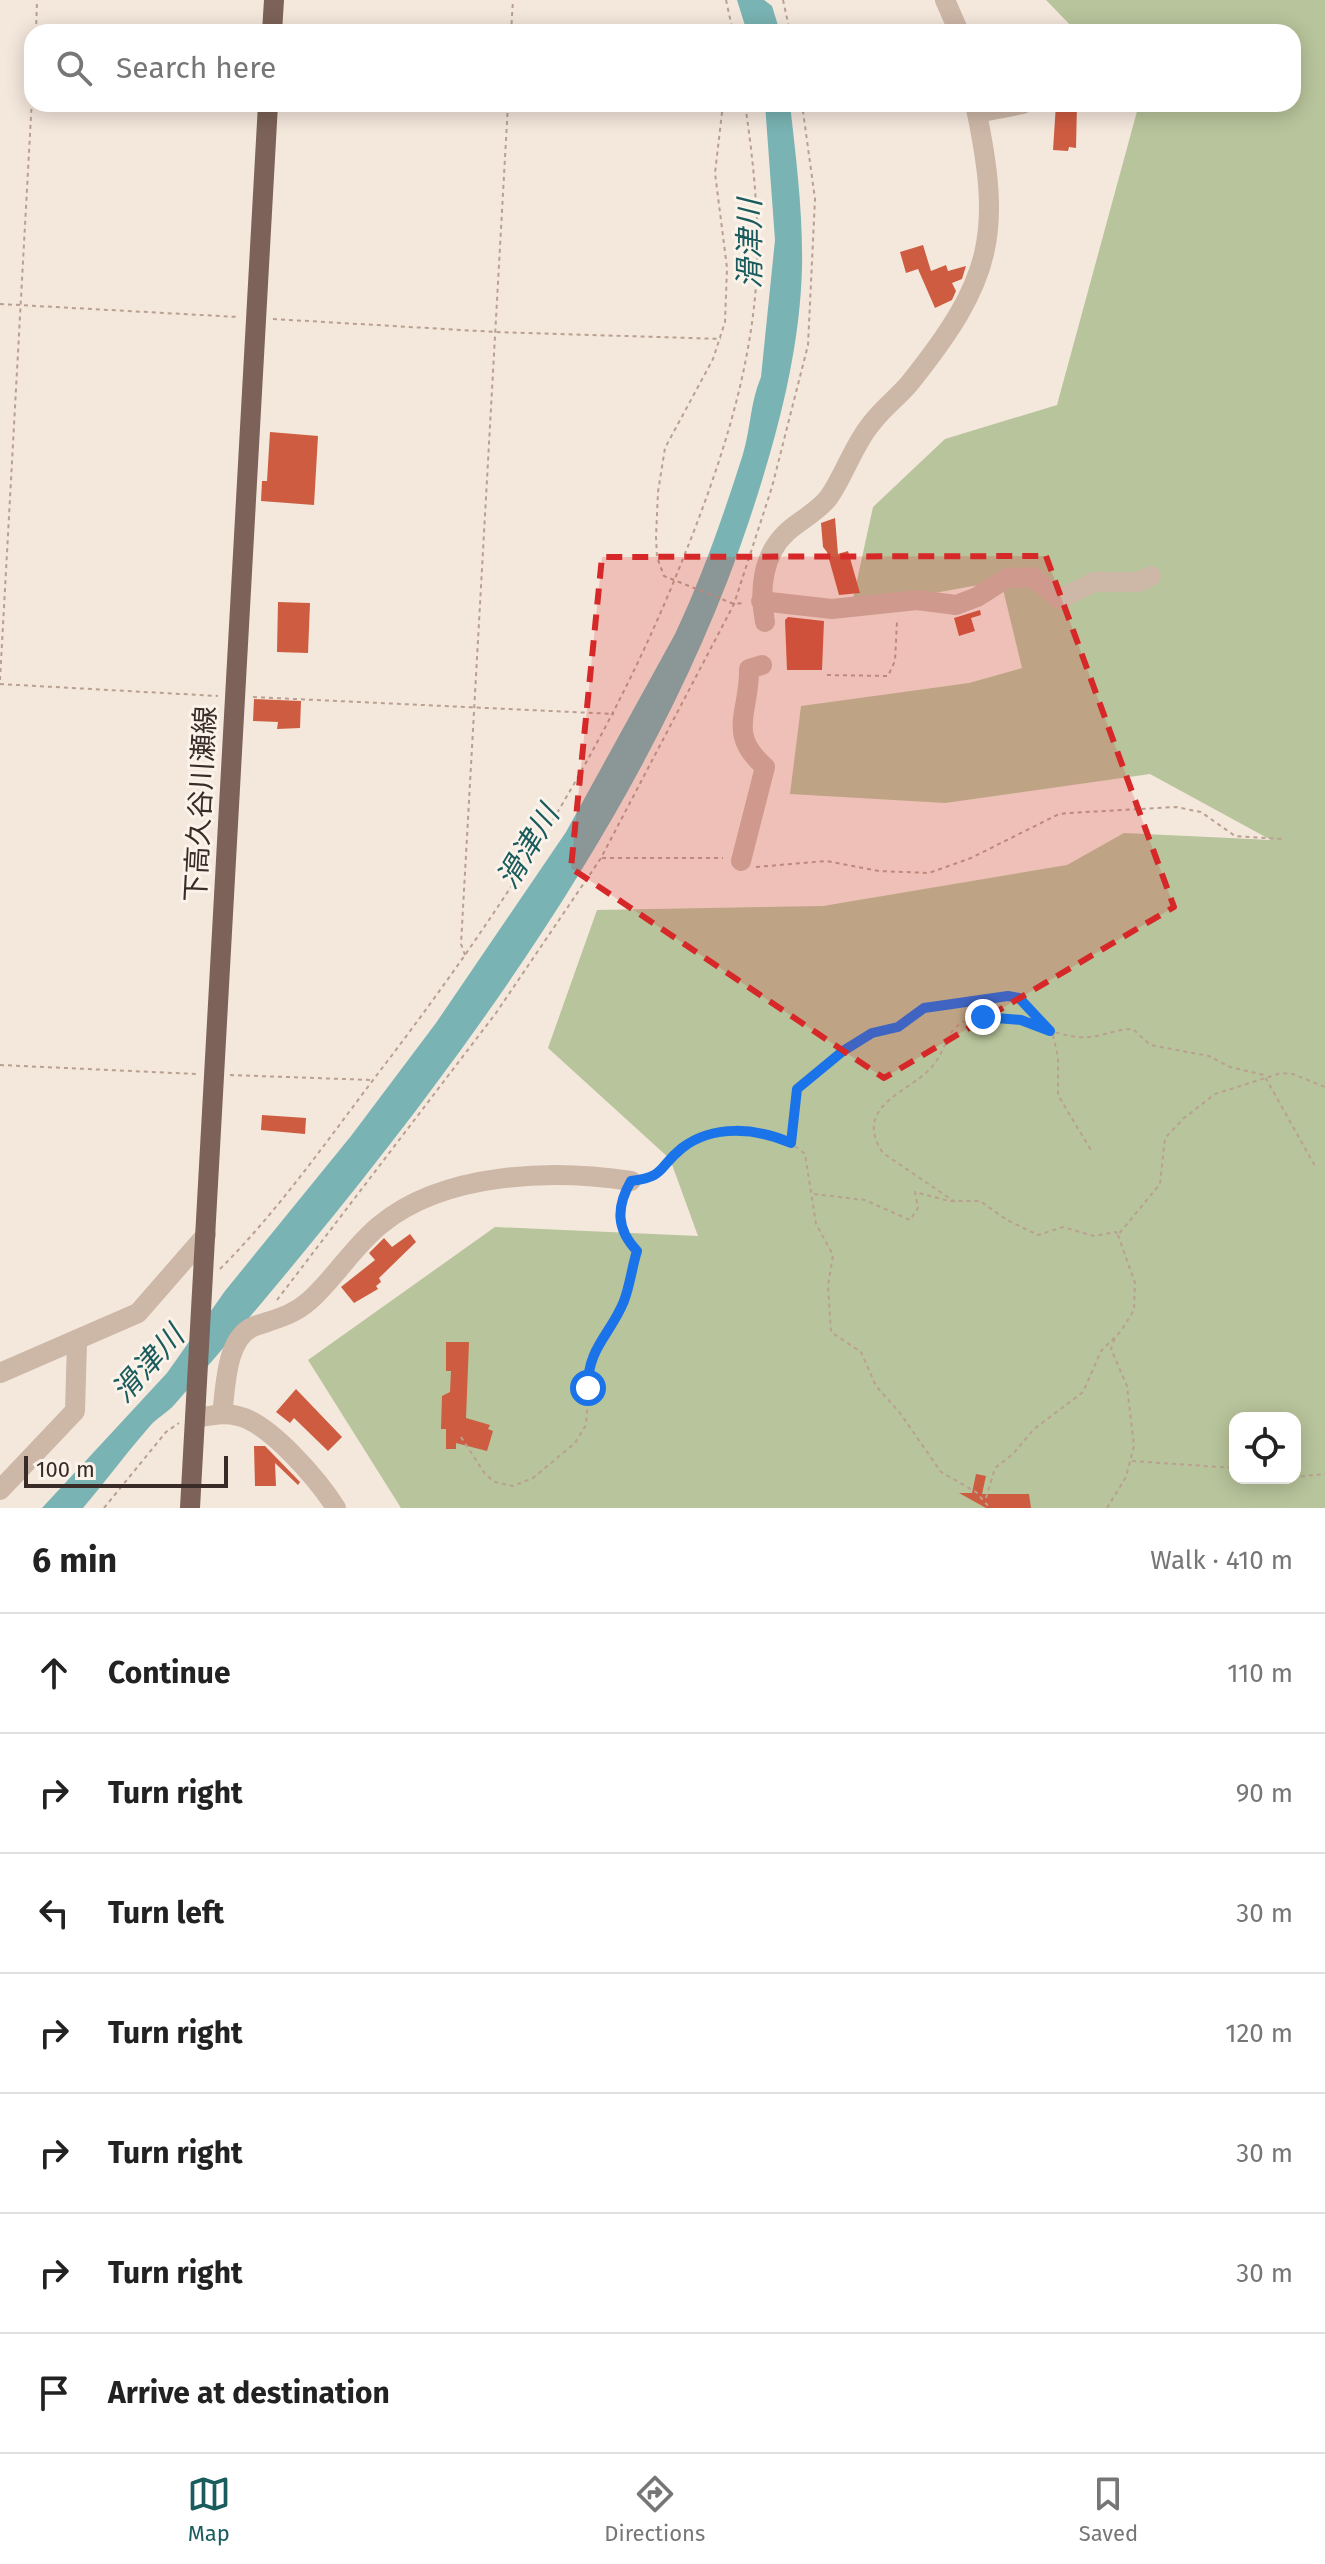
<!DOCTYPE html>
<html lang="en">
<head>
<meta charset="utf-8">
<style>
	body { margin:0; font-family:"Fira Sans","Noto Sans JP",sans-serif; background:#f6f6f6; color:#222 }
	.controls { position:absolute; right:24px; bottom:24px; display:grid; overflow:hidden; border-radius:16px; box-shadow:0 4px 20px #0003 }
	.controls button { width:72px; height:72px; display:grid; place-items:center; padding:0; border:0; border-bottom:2px solid #e0e0e0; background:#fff; color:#222; font:40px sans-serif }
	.scale { position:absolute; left:24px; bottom:20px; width:204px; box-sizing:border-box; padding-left:8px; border:4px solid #392c28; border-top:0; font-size:22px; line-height:28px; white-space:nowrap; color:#392c28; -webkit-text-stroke:6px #fbf2e9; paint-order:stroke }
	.stop { position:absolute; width:24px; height:24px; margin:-18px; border:6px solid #1a73e8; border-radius:50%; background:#fff }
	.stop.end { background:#1a73e8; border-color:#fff; box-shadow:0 2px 8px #0008 }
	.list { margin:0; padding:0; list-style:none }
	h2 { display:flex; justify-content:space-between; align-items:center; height:104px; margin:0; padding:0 32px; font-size:34px }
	h2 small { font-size:26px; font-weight:400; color:#767676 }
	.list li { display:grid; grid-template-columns:52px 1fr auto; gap:24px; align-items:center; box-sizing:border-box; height:120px; padding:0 32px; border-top:2px solid #e0e0e0 }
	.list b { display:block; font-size:30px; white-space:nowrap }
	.list em { font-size:26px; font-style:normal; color:#767676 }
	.icon { flex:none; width:44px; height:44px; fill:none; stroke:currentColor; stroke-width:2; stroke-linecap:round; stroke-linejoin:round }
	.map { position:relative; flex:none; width:1325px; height:1508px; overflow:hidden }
	.search { position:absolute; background:#fff; box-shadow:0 4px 20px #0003; left:24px; right:24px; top:24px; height:88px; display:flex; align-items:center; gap:20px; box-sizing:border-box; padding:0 28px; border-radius:24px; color:#767676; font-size:30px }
	.sheet { height:944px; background:#fff }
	nav { display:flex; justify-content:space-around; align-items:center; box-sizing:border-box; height:112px; border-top:2px solid #e0e0e0; background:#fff; font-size:22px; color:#767676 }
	nav a { display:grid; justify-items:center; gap:4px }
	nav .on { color:#1a5c5d }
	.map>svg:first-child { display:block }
	.green { fill:#b8c49b; fill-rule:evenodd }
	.water { fill:#79b3b3 }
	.building { fill:#ce5c40 }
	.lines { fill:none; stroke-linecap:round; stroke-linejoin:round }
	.path { stroke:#b9a091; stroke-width:2; stroke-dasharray:4 4; stroke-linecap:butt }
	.minor { stroke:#cdb7a7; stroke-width:20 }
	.major { stroke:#7c6258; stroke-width:20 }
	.route { stroke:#1a73e8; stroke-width:10 }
	.marked { fill:#d62828; fill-opacity:0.2; stroke:#d62828; stroke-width:6; stroke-dasharray:16 10; stroke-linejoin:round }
	.labels { text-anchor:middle; stroke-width:6; stroke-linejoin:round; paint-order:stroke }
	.street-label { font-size:28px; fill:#392c28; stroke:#fbf2e9 }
	.water-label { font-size:30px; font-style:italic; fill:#1a5c5d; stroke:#fbf2e9 }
</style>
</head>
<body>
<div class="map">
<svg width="1325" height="1508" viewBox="0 0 1325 1508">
	<rect width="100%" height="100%" fill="#f4e7dc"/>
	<!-- green -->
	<path class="green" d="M1046,0H1325V1508H401L308,1360L495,1227L698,1236L670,1159L548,1048L597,910L823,906L1067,865L1124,833L1271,840L1150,774L945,803L790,794L801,706L969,683L1022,668L1001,581L851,608L873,507L945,439L1057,405L1139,104H1293V32H1077ZM1235,1418H1295V1478H1235Z"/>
	<!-- water -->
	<g class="water">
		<path d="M737,0H764L772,6L780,32H747Z"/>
		<path d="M765,104H790C796,158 803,212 802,267C800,353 776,440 749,521C642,843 395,1151 175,1404C167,1413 158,1417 150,1426C127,1452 106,1481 83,1508H42L167,1373L225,1291L351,1136L436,1023L566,832L675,634C702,577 724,514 743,454C751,427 750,403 761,377L775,240Z"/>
	</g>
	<!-- building -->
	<g class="building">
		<path d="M1056,104H1077L1076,148L1069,147L1068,151L1053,150Z"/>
		<path d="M923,245L931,271L946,265L948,271L966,266L962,279L952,283L956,291L952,300L935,308L918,269L906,273L900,252Z"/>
		<path d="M270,432L318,436L314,505L261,501L262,481H267Z"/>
		<path d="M835,518L838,554L848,551L860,593L839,595L827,552L823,547L821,523Z"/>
		<path d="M278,602L310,603L308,653L277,652Z"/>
		<path d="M980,610L981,615L971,618L975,631L959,636L954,618Z"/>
		<path d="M788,617L824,621L822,670H787L785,620Z"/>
		<path d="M254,699L301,701L300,728L277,729L278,722L253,721Z"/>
		<path d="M262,1115L306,1118L305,1134L261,1130Z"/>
		<path d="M410,1234L416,1242L379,1278L381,1282L376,1286L378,1289L354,1303L341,1287L375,1260L369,1253L384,1238L392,1247Z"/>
		<path d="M446,1342H469L466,1418L490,1425L488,1429L493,1431L487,1451L456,1443V1449H446V1429H441L442,1396L450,1392L451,1371H446Z"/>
		<path d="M296,1389L342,1437L328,1451L294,1418L290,1423L276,1412Z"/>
		<path d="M254,1446H265L300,1482L298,1485L275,1463L276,1486H255Z"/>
		<path d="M976,1474L986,1476L982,1494H1029L1031,1508H986L959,1493H972Z"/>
	</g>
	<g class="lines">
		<!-- path -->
		<g class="path">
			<path d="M726,0L733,32"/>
			<path d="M783,0L790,32"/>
			<path d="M36,32L37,0"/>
			<path d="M511,32L513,0"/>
			<path d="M723,104L715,173L727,268L725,322L713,359L665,448L658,492L656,537L657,557L664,576L734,604L743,603"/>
			<path d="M0,304L238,317"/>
			<path d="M273,319L496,332L721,339"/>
			<path d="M827,675L888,676L895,661L897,621"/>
			<path d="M0,680L32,98"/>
			<path d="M0,684L218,696"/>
			<path d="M253,697L614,714"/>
			<path d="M602,858H723"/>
			<path d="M756,867L826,861L879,871L929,873L971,858L1059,814L1069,813L1176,807L1201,812L1235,836L1282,839"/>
			<path d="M465,955L461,944L508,104"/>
			<path d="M1053,1035L1058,1057V1095L1092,1152"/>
			<path d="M0,1065L196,1074"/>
			<path d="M230,1075L372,1080"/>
			<path d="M791,1142L797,1089L843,1051L872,1033L898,1027L924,1008L1008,996L1019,998L1049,1030"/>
			<path d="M646,1179C663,1177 669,1157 683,1147C718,1122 774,1126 805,1154L816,1224L833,1255L828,1286L831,1332L861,1352L876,1386L900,1413L941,1472L976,1492L990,1508"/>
			<path d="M814,1194L865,1200L910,1220L918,1208L915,1192L949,1201H980L1007,1220L1038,1235L1063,1227L1094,1236L1116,1232L1118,1235L1160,1184L1165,1138L1184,1118L1215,1094L1281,1073L1293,1074L1325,1087"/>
			<path d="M955,1202L883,1153C852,1107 907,1093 930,1069C951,1047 942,1021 983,1017C1018,1014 1046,1034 1079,1037C1098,1039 1114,1029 1133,1029L1150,1045L1209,1056L1230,1067L1264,1075L1315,1166"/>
			<path d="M220,1269C282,1207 333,1132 386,1063C501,912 602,756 674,581C715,481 752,378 757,269C759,214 753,158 745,104"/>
			<path d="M277,1300L496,1013L601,858L734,604L772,487L808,345L815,199L802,104"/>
			<path d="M461,1437L485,1474L495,1482L513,1486L533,1478L575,1443L586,1425L591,1360L601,1336L624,1301L637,1251L620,1229L623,1198"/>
			<path d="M1132,1461L1235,1468"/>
			<path d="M1285,1478L1325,1474"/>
			<path d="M986,1498L995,1468L1013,1454L1034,1429L1083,1392L1101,1351L1121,1331L1134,1310L1135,1283L1118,1235"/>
			<path d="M104,1508L166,1432L179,1423"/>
			<path d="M1107,1508L1126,1477L1134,1446L1127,1386L1111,1349L1115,1338"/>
		</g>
		<!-- minor -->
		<g class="minor">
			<path d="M945,0L959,32"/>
			<path d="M977,113L1023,104"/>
			<path d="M761,601L832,609L917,600L956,605L977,597L1007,578L1032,577L1060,599L1094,582H1138L1151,576"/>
			<path d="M765,622C759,591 762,555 787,532C800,520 818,512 829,497C845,474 853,446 871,424C882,409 897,398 909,384C993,279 1003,235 975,104"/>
			<path d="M741,861L765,767C726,733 750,712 749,669L762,665"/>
			<path d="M0,1373L138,1313L206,1235"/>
			<path d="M222,1414C226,1388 225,1337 255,1326C275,1319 292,1316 309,1301C335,1278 353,1247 380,1225C444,1172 552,1169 631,1181"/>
			<path d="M195,1418C210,1416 223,1412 238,1416C270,1423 319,1481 336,1508"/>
			<path d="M0,1490L75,1411L77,1342"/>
		</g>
		<!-- major -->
		<g class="major">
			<path d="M272,32L274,0"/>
			<path d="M190,1508L268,104"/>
		</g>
	</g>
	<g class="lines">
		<!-- route -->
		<path class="route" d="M588,1388C587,1348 611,1334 624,1301C630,1285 632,1267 637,1251C616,1229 616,1207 631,1181C667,1176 657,1168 682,1148C713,1124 757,1128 791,1143L797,1089L843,1051L872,1033L898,1027L924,1008L1008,996L1019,998L1050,1031L1021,1020L983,1017"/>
	</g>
	<!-- marked area -->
	<path class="marked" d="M1046,556L1174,907L884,1078L571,868L602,557Z"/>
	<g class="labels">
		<!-- street labels -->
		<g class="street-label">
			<text transform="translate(200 804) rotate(-87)" y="10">下高久谷川瀬線</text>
		</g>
		<!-- water labels -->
		<g class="water-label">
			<text transform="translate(750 244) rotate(-90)" y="10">滑津川</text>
			<text transform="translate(528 847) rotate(-59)" y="10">滑津川</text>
			<text transform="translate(148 1364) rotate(-48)" y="10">滑津川</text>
		</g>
	</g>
</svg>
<div class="controls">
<button><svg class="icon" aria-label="locate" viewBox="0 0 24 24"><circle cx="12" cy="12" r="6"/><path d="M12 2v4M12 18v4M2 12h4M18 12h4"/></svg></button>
</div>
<div class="scale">100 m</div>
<div class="stop" style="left:588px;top:1388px"></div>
<div class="stop end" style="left:983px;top:1017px"></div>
<div class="search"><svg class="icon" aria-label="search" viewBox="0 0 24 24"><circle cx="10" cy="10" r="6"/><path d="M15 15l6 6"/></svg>Search here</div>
</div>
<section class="sheet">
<h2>6 min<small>Walk · 410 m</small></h2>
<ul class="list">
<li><svg class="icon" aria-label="ahead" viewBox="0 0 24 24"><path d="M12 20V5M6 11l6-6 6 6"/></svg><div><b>Continue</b></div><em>110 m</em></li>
<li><svg class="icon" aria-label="right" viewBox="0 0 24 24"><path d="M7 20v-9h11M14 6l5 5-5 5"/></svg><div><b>Turn right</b></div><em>90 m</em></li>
<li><svg class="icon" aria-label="left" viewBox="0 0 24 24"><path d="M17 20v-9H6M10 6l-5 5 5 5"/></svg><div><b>Turn left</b></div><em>30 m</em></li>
<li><svg class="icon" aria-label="right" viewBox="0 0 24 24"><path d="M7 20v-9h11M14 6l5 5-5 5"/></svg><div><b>Turn right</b></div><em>120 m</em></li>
<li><svg class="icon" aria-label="right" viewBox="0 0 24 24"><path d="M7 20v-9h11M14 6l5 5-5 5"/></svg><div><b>Turn right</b></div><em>30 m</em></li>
<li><svg class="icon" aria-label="right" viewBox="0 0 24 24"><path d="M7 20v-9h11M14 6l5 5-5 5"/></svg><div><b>Turn right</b></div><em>30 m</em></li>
<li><svg class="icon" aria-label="arrive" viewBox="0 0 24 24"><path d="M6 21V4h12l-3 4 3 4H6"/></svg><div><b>Arrive at destination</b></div></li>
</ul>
</section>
<nav>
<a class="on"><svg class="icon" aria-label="map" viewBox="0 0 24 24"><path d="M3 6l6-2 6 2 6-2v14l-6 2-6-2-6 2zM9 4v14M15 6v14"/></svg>Map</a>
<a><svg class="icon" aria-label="directions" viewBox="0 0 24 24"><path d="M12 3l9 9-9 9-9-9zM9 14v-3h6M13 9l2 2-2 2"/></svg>Directions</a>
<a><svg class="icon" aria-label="saved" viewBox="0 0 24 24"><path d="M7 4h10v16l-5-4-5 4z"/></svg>Saved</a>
</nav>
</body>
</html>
